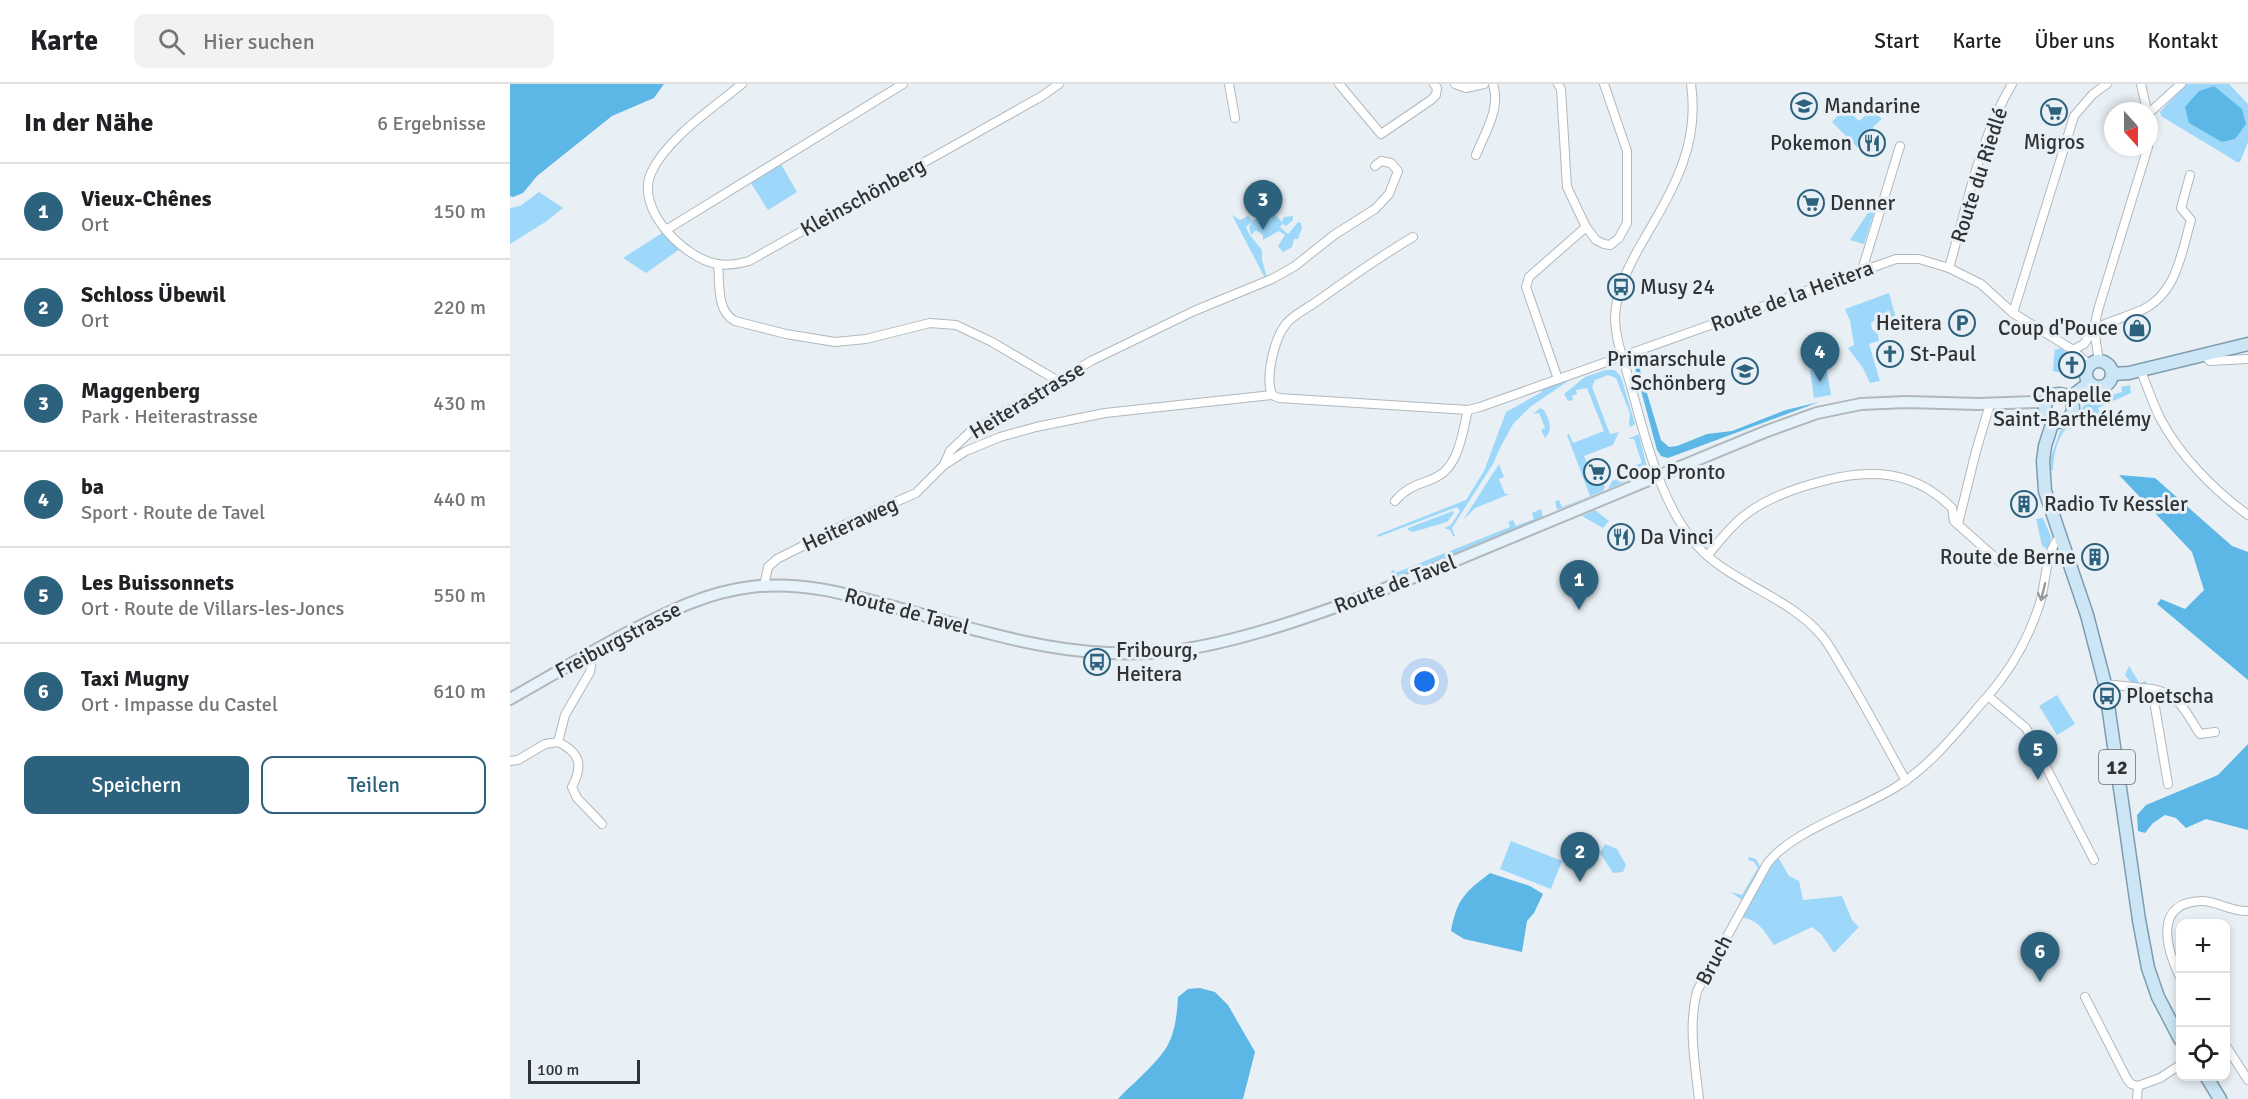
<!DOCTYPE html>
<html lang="de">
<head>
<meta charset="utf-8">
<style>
	body { margin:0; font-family:Signika,sans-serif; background:#f2f2f2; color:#202124 }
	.controls { position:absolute; right:18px; bottom:18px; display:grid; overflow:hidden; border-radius:12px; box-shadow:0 3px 9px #0003 }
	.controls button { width:54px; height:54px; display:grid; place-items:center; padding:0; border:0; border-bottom:2px solid #e0e0e0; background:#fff; color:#202124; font:30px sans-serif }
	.compass { position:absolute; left:1594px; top:18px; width:54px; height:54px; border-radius:50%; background:#fff; box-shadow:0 3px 9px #0003; rotate:159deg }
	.scale { position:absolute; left:18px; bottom:15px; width:112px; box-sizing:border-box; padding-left:6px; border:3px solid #303335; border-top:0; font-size:16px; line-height:21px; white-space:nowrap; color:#303335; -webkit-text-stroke:4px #e9f0f5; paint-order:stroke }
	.you { position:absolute; left:915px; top:598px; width:21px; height:21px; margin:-15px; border:4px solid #fff; border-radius:50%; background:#1a73e8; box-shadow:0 0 0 9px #1a73e833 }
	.badge { display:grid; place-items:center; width:39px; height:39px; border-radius:50%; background:#2d627e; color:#fff; font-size:20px; font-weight:700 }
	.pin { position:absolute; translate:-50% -50px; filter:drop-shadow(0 2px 3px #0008) }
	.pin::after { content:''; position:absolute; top:32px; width:21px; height:18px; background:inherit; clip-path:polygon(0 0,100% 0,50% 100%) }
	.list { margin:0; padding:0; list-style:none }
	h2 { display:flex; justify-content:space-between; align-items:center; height:78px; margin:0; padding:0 24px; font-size:26px }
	h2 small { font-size:20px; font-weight:400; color:#757577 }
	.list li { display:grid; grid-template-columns:39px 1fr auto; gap:18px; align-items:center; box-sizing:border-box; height:96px; padding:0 24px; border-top:2px solid #e0e0e0 }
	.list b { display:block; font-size:22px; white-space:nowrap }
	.list p { margin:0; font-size:20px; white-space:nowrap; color:#757577 }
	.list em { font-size:20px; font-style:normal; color:#757577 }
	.actions { display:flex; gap:12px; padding:18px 24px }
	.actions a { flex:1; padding:14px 0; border:2px solid #2d627e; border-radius:12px; text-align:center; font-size:21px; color:#2d627e }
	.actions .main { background:#2d627e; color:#fff }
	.icon { flex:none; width:33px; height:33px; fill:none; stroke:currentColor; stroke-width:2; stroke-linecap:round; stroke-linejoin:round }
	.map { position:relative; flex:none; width:1738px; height:1015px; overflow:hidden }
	header { display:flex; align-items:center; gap:36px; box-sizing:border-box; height:84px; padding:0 30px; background:#fff; border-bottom:2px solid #e0e0e0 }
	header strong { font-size:28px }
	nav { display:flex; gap:33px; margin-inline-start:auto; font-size:21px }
	.search { width:420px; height:54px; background:#f2f2f2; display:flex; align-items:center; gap:15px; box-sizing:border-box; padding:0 21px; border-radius:12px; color:#757577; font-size:22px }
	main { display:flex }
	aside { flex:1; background:#fff }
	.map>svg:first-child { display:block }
	.green { fill:#9dd8fa }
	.forest { fill:#5cb7e7 }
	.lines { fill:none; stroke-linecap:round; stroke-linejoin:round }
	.street-casing { stroke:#b1b8bc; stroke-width:10 }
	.secondary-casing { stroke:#b1b8bc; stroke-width:14 }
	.primary-casing { stroke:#7f9daf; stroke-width:15 }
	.street { stroke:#fff; stroke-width:8 }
	.secondary { stroke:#e6f3fa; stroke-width:10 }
	.primary { stroke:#cce6f6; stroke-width:12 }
	.oneway { stroke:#98999a }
	.labels { text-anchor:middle; stroke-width:6; stroke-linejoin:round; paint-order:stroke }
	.shield { fill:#e9f0f5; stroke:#686c6f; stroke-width:1.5 }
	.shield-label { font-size:20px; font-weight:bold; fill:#303335 }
	.poi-label { font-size:21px; fill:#303335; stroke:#e9f0f5; text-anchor:start }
	.street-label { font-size:21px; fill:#303335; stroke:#e9f0f5 }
</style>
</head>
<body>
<header>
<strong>Karte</strong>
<div class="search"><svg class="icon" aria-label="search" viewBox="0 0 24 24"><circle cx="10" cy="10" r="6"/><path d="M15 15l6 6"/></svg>Hier suchen</div>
<nav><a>Start</a><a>Karte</a><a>Über uns</a><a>Kontakt</a></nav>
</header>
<main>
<aside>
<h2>In der Nähe<small>6 Ergebnisse</small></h2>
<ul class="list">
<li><span class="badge">1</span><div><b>Vieux-Chênes</b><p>Ort</p></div><em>150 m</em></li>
<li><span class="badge">2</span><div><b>Schloss Übewil</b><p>Ort</p></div><em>220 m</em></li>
<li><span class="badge">3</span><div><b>Maggenberg</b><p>Park · Heiterastrasse</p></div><em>430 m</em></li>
<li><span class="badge">4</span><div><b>ba</b><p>Sport · Route de Tavel</p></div><em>440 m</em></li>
<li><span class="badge">5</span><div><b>Les Buissonnets</b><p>Ort · Route de Villars-les-Joncs</p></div><em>550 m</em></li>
<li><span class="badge">6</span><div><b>Taxi Mugny</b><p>Ort · Impasse du Castel</p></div><em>610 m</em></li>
</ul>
<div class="actions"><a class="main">Speichern</a><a>Teilen</a></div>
</aside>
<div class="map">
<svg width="1738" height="1015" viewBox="0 0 1738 1015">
	<rect width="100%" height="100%" fill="#e9f0f5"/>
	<!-- green -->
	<g class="green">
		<path d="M1676,0H1719L1738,20V58L1730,78H1727L1651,32L1650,28Z"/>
		<path d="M1335,24L1349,37L1362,26L1372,35L1363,43L1364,46L1347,63L1322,38Z"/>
		<path d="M271,80L287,108L258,126L241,99Z"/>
		<path d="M29,108L53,124L37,137L0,160V124L10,122Z"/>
		<path d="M1365,118L1367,119L1354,160L1340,156Z"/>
		<path d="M760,125L772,138L774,133L783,132V136L776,142L772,140L770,143L778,150L788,138L791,139L792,144L788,155H784L782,163L773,168L768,162L775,151L769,147L753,156V151L746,146L741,151L739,143L742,138L736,143L739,150L752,166V176L757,194L756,196L722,131L730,136L738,132L742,137Z"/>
		<path d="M152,149L170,165L136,189L113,174Z"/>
		<path d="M1379,209L1388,242L1383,243L1379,226L1361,239L1362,245L1368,250L1369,257L1359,260L1370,297L1360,299L1353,284L1338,264L1344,261L1340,237L1335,225Z"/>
		<path d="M1545,261V266L1550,264L1569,277L1571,285H1556L1552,289L1543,287Z"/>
		<path d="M1316,283L1321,311L1304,314L1300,286Z"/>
		<path d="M1095,286H1105L1111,293L1125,340L1121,343L1119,341L1120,329L1106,294L1098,291L1085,296L1082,303L1100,350L1109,348L1103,361L1074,372L1087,402L1093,401L1095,402L1093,407L1047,426L1045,417L1049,416L1052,423L1080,412L1057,351L1059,350L1063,359L1094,347L1077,304L1066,306L1067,310L1062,312L1063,316L1058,317L1054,310L1075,293Z"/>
		<path d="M1061,295L1020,323L1003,340L990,364L983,380L942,444L945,452H943L940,446L934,444L941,441L950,427L947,423L868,453L867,451L956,416L974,387L996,328L1032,308L1031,306Z"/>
		<path d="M1620,301L1621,309L1588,324L1594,337L1589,339L1574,326L1571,329L1572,331L1560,346L1557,344C1547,354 1543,372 1543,386H1540L1541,373L1550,347L1563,340L1572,324L1578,317L1594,309L1601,311L1612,308L1611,303Z"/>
		<path d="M1030,324L1034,326C1039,336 1044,345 1035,354L1031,346L1035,344L1029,329L1023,330Z"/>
		<path d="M1127,351H1129L1137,383L1129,392L1098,405L1102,397L1123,388L1126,381L1132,379L1124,355H1118Z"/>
		<path d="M989,380L994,393L989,395L995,410H1000L965,424L953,436Z"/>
		<path d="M1031,425L1033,433L884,495L881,487L884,486L885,489L1000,443L998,438L1003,436L1006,442L1024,435L1022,429Z"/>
		<path d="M1085,426L1099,437L1093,444L1072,432Z"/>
		<path d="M943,427L944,429L937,438L903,448L898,446V444Z"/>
		<path d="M1533,434L1541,453L1538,465L1532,462L1526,435Z"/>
		<path d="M1619,582L1630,600L1635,597L1638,601L1621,599L1615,591Z"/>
		<path d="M1547,611L1565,640L1547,651L1529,622Z"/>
		<path d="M1001,757L1052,777L1041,805L990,785Z"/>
		<path d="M1095,760L1107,765L1116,781L1113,788L1103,789L1090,769Z"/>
		<path d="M1239,773L1246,775L1251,785L1233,817L1221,808L1232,811L1248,784L1244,778L1238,776Z"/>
		<path d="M1268,773L1279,792L1289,797L1293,816L1332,812L1342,836L1349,843L1324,869L1311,850L1302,843L1264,861C1254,847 1249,836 1231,833L1256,787Z"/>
	</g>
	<!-- forest -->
	<g class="forest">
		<path d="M0,0H154L144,14L102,32L27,92L13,109L3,113L0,112Z"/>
		<path d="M1704,2L1732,25L1736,40L1725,55L1712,58L1679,39L1675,23L1689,7Z"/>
		<path d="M1136,274L1137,277L1130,286L1151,356L1159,363L1167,362L1197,350L1222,347L1276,326L1309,318L1158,374L1151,372L1147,366L1125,284L1129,278Z"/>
		<path d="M1609,391L1645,394L1722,462L1738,468V596L1647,520L1651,515L1675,525L1694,506L1682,468Z"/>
		<path d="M1738,660V746L1696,735L1676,744L1666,734L1655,731L1643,739L1635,749L1628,747L1627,731L1636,721L1708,691Z"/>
		<path d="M980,789L1020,802L1033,810L1024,829L1017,837L1012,868L954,855L941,847C947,815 955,808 980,789Z"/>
		<path d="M690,904L705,908L718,921L745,968L733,1015H608C621,1001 643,983 654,967C665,952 667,931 668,913L678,905Z"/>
	</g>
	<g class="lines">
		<defs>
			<g id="street">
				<path d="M232,0C203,24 157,54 141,89C125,125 174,174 207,180C218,182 228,180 239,177L532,12L549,0"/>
				<path d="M719,0L725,34"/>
				<path d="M829,0L871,50L921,16L926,11L927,4L924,0"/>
				<path d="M945,0L956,4L974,0"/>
				<path d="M1048,0L1051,5L1057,103L1076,143L1019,193L1016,203L1048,295"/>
				<path d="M1181,0C1190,62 1163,105 1133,157C1120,179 1106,206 1105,233C1105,255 1114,277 1120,299C1135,353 1152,428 1193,468C1228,501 1280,514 1312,552C1321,563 1328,577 1336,590C1357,625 1376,661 1396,697"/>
				<path d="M1631,0L1637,27"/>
				<path d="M1639,29L1671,0"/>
				<path d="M966,71C975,48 991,25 983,0"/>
				<path d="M1076,143L1086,156L1094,160L1100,161L1109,154L1117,139V67L1094,0"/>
				<path d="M156,146L393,0"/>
				<path d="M903,153C869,173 838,195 806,218C796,225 783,231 776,240C764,255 755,293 762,311L769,314L958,326L970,323L1386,175H1409L1439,184L1471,200L1503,229L1560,264L1580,281"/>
				<path d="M208,180C210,199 206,227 225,237L276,250L325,258L356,255L420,239L446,241L482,258L548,297"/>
				<path d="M1439,184C1457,122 1469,56 1502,0"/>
				<path d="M1352,186L1390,62"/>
				<path d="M1503,229L1564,32L1583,10L1597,0"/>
				<path d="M1584,245C1599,237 1616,233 1632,226C1667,209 1671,170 1681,136L1671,124L1680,91"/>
				<path d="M1563,266L1574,260L1584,245"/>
				<path d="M1693,271L1700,277L1738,275"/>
				<path d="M1589,277L1584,245L1588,226L1638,63"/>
				<path d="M1631,287C1637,303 1643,319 1650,334C1670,372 1704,406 1738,431"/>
				<path d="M434,381L440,367L459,349L581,277L684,227L762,195L785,182L824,151L865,125L879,110L888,87L881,79L871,77L865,82"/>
				<path d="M885,417C903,396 919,401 934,388C950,374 953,345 958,326"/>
				<path d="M1448,440L1466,367L1480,320"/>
				<path d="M1198,471C1207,460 1217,447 1228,437C1245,421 1270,410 1292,403C1347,385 1398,380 1442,424L1444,437L1490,478"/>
				<path d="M254,502L258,483L267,475L336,440L406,409L434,381L456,367L490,353L526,343L595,329L762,311"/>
				<path d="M76,571L81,582L80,588L55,631L48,658C71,669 73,682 62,703L67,714L92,740"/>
				<path d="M1595,600L1642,605L1658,700"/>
				<path d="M1642,605C1670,610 1676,629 1690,650L1705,648"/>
				<path d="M1478,612L1516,644L1584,776"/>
				<path d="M0,677L8,676L35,660L48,658"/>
				<path d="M1670,893C1656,864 1643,818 1692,817C1707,817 1722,828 1738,827"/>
				<path d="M1575,913L1617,995L1621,1000L1628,1002L1627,1015"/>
				<path d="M1716,962L1738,996"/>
				<path d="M1628,1002L1650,994L1670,981"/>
				<path d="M1189,1015C1185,980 1178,942 1187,907L1257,780C1281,747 1350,726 1386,703C1422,681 1449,645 1477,613C1499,588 1518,555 1529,522C1536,503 1535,466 1550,453"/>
			</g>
			<path id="secondary" d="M0,615C39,593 77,570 117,549C156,529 196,508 241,503C296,496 347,513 399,527C487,552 568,578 662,567C704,562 745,550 785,537C849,516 911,491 973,465C1067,426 1162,386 1257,347L1307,329L1351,320L1396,318L1469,320L1525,318L1536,319"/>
			<g id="primary">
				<circle cx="1589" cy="290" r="13"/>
				<path d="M1602,290L1619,289L1738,260"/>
				<circle cx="1549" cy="324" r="14"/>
				<path d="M1560,314L1579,299"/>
				<path d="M1543,337L1535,362L1533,377L1535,407L1577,531L1595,600L1629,836L1638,884L1648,913L1670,955"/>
				<path d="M1696,992L1710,1015"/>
			</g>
		</defs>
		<!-- street casing -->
		<use href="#street" class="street-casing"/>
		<!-- secondary casing -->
		<use href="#secondary" class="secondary-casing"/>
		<!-- primary casing -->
		<use href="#primary" class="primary-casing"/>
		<!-- street -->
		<use href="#street" class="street"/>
		<!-- secondary -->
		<use href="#secondary" class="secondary"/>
		<!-- primary -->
		<use href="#primary" class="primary"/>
	</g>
	<!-- one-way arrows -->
	<defs><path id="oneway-shaft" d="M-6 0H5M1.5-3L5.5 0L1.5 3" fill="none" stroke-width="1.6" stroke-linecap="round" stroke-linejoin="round" transform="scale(1.5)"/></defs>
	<use class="oneway" href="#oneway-shaft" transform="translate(1533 508) rotate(104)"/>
	<!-- icons -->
	<defs>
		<symbol id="school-ring" viewBox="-11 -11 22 22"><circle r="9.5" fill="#e9f0f5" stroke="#2d627e" stroke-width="1.5"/><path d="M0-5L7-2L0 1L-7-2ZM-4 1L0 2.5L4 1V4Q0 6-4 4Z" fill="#2d627e"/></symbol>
		<symbol id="supermarket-ring" viewBox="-11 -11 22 22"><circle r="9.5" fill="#e9f0f5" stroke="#2d627e" stroke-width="1.5"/><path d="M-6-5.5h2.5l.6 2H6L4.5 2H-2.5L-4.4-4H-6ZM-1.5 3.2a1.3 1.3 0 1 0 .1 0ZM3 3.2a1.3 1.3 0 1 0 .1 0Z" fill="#2d627e"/></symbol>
		<symbol id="restaurant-ring" viewBox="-11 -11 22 22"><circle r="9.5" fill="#e9f0f5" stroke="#2d627e" stroke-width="1.5"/><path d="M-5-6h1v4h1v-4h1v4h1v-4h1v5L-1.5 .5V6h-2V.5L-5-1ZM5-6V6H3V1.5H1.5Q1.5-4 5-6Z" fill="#2d627e"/></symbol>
		<symbol id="bus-ring" viewBox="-11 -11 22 22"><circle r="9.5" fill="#e9f0f5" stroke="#2d627e" stroke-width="1.5"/><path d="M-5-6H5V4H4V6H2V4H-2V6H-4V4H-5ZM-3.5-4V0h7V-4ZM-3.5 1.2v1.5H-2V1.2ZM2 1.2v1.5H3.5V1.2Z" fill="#2d627e"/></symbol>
		<symbol id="parking-ring" viewBox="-11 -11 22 22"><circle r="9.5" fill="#e9f0f5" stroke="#2d627e" stroke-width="1.5"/><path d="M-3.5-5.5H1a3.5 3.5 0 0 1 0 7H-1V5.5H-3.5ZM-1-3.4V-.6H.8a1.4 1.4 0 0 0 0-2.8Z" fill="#2d627e"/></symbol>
		<symbol id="shop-ring" viewBox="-11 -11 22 22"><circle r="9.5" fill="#e9f0f5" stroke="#2d627e" stroke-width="1.5"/><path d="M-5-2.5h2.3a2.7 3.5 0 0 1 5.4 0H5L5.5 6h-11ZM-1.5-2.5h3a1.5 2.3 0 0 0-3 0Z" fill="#2d627e"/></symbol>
		<symbol id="church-ring" viewBox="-11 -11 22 22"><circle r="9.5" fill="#e9f0f5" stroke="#2d627e" stroke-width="1.5"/><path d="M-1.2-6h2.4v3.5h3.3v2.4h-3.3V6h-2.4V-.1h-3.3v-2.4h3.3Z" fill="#2d627e"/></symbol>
		<symbol id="building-ring" viewBox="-11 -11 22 22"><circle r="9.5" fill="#e9f0f5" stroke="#2d627e" stroke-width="1.5"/><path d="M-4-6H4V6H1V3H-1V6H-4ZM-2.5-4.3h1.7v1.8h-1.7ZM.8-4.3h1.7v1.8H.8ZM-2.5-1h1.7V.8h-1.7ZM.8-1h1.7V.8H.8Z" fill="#2d627e"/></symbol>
	</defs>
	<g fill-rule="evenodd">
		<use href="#school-ring" x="1279" y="7" width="30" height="30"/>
		<use href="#supermarket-ring" x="1529" y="13" width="30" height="30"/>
		<use href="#restaurant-ring" x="1347" y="44" width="30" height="30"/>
		<use href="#supermarket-ring" x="1286" y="104" width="30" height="30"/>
		<use href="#bus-ring" x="1096" y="188" width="30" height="30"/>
		<use href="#parking-ring" x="1437" y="224" width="30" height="30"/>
		<use href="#shop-ring" x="1612" y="229" width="30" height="30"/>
		<use href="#church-ring" x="1365" y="255" width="30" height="30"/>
		<use href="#church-ring" x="1547" y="266" width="30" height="30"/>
		<use href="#school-ring" x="1220" y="272" width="30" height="30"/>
		<use href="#supermarket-ring" x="1072" y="373" width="30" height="30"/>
		<use href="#building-ring" x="1499" y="405" width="30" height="30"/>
		<use href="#restaurant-ring" x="1096" y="438" width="30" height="30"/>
		<use href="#building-ring" x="1570" y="458" width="30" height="30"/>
		<use href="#bus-ring" x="572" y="563" width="30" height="30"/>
		<use href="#bus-ring" x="1582" y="597" width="30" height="30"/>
	</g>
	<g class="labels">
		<!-- shield labels -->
		<rect class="shield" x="1589" y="666" width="36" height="34" rx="4.5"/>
		<g class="shield-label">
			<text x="1607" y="690">12</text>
		</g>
		<!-- poi labels -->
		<g class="poi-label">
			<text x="1314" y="29">Mandarine</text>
			<text x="1544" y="65" text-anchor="middle">Migros</text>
			<text x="1342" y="66" text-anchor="end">Pokemon</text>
			<text x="1320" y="126">Denner</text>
			<text x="1130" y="210">Musy 24</text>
			<text x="1432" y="246" text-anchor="end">Heitera</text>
			<text x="1608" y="251" text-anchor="end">Coup d'Pouce</text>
			<text x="1400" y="277">St-Paul</text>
			<text x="1216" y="282" text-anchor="end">Primarschule<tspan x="1216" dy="24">Schönberg</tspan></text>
			<text x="1562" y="318" text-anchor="middle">Chapelle<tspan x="1562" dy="24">Saint-Barthélémy</tspan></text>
			<text x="1106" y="395">Coop Pronto</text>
			<text x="1534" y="427">Radio Tv Kessler</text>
			<text x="1130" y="460">Da Vinci</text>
			<text x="1566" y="480" text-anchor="end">Route de Berne</text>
			<text x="606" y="573">Fribourg,<tspan x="606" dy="24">Heitera</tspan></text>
			<text x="1616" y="619">Ploetscha</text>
		</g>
		<!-- street labels -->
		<g class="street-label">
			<text transform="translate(1469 91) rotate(-72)" y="7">Route du Riedlé</text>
			<text transform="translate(353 113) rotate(-29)" y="7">Kleinschönberg</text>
			<text transform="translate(1282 212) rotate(-20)" y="7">Route de la Heitera</text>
			<text transform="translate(517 316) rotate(-31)" y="7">Heiterastrasse</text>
			<text transform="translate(340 440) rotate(-25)" y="7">Heiteraweg</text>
			<text transform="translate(885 500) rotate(-21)" y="7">Route de Tavel</text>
			<text transform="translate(397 527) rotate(15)" y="7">Route de Tavel</text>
			<text transform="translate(108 556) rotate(-28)" y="7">Freiburgstrasse</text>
			<text transform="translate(1204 876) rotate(-62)" y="7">Bruch</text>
		</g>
	</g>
</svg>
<div class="controls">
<button>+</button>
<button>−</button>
<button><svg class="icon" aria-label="locate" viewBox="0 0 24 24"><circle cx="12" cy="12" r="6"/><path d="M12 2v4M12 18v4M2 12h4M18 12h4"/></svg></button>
</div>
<svg class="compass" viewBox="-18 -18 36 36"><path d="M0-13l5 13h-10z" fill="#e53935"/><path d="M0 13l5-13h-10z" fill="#757577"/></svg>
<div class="scale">100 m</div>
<div class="you"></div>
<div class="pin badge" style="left:1069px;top:526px">1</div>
<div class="pin badge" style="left:1070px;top:798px">2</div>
<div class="pin badge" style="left:753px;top:146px">3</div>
<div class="pin badge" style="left:1310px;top:298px">4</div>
<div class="pin badge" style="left:1528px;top:696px">5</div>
<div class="pin badge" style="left:1530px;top:898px">6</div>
</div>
</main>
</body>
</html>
